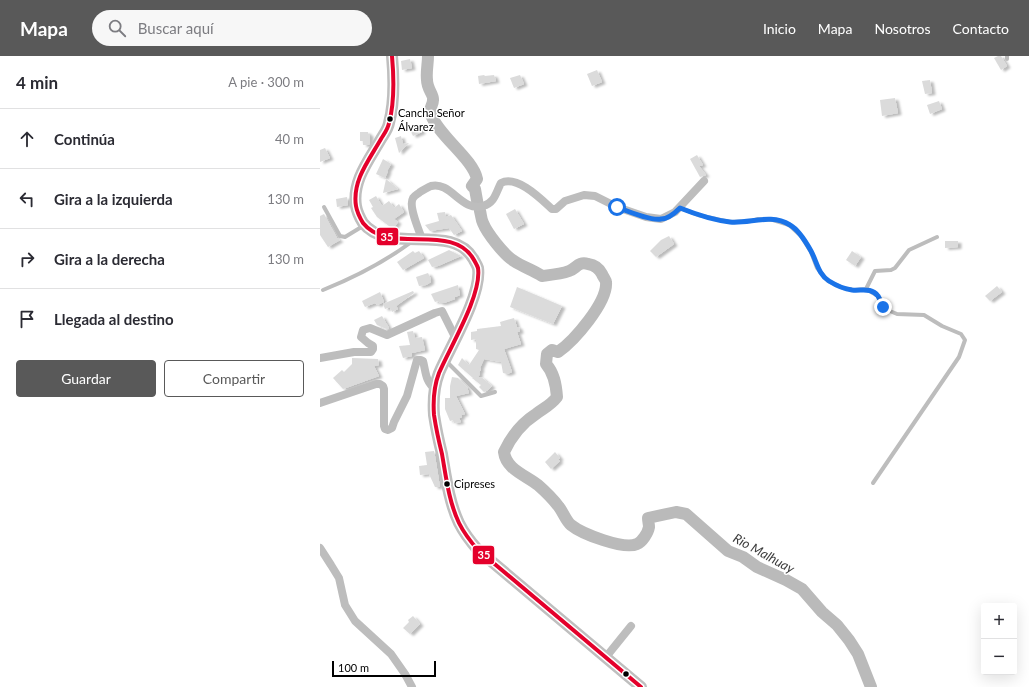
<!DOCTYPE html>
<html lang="es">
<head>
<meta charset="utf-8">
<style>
	body { margin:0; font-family:Lato,sans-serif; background:#f7f7f7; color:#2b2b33 }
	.controls { position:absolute; right:12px; bottom:12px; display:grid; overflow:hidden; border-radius:4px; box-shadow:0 4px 16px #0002 }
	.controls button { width:36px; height:36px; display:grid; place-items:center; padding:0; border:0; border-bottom:1px solid #e1e1e2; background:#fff; color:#2b2b33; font:20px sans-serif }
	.scale { position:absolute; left:12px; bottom:10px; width:104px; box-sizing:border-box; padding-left:4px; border:2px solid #000; border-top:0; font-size:11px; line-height:14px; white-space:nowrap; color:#000; -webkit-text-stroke:3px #fff; paint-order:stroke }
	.stop { position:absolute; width:12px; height:12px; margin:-9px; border:3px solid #1a73e8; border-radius:50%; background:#fff }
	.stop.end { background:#1a73e8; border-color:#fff; box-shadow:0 1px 4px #0008 }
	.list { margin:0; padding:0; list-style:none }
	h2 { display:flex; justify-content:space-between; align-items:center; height:52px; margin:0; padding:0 16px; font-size:17px }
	h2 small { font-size:13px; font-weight:400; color:#7c7c81 }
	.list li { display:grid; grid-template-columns:26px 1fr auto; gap:12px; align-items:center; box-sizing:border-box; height:60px; padding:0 16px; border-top:1px solid #e1e1e2 }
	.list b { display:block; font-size:15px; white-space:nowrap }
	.list em { font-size:13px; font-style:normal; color:#7c7c81 }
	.actions { display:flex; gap:8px; padding:12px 16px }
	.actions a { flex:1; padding:9px 0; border:1px solid #595959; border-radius:4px; text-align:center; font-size:14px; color:#595959 }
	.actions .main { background:#595959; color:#fff }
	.icon { flex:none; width:22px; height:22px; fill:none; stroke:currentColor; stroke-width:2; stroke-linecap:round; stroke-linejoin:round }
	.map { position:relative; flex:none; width:709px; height:631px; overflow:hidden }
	header { display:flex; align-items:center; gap:24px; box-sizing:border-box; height:56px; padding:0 20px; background:#595959; color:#fff }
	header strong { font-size:19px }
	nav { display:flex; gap:22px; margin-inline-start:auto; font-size:14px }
	.search { width:280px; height:36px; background:#f7f7f7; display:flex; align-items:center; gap:10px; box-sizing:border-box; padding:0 14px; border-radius:22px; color:#7c7c81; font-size:15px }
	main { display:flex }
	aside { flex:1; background:#fff }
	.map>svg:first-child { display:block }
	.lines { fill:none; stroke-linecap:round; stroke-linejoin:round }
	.river { stroke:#bababa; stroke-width:12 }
	.building { fill:#dbdbdb; filter:url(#shadow) }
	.lane { stroke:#bdbdbd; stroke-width:4 }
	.street { stroke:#bdbdbd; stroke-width:8 }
	.secondary { stroke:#bfbfbf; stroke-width:12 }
	.bus-1-casing { stroke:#fff; stroke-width:7 }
	.bus-1 { stroke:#e4002b; stroke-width:4 }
	.route { stroke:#1a73e8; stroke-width:5 }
	.bus-dot { fill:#000; stroke:#fff; stroke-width:1.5 }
	.labels { text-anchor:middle; stroke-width:3; stroke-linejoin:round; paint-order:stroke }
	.bus-label { font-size:11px; fill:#000; stroke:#fff; text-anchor:start }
	.water-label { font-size:13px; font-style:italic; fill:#3d3d3d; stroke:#fff }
	.line-badge { stroke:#fff; stroke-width:1.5 }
	.badge-label { font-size:11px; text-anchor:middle; font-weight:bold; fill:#fff }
</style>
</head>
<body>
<header>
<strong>Mapa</strong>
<div class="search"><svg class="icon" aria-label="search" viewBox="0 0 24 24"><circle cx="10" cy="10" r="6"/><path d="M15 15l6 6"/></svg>Buscar aquí</div>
<nav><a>Inicio</a><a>Mapa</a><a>Nosotros</a><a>Contacto</a></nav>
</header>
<main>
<aside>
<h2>4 min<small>A pie · 300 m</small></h2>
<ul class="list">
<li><svg class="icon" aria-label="ahead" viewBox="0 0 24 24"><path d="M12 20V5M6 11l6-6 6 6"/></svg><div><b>Continúa</b></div><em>40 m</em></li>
<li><svg class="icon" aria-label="left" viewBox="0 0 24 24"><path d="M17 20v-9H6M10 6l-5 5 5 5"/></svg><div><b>Gira a la izquierda</b></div><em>130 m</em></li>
<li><svg class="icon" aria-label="right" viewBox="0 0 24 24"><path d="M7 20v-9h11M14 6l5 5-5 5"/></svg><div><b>Gira a la derecha</b></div><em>130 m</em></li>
<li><svg class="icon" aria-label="arrive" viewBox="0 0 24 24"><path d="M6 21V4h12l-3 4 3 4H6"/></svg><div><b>Llegada al destino</b></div></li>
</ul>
<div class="actions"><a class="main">Guardar</a><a>Compartir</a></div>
</aside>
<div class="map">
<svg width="709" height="631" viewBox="0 0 709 631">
	<defs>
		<filter id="shadow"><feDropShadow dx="3.5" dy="2" stdDeviation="1" flood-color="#0004"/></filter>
	</defs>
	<rect width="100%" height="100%" fill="#fff"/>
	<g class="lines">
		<!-- river -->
		<g class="river">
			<path d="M108,0C108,8 106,16 107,24C107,33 114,39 113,44C113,50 108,53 111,59C120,81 153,103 157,123L152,130L155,133L158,150"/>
			<path d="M160,155C161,158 161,163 163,167C167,177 184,199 194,205C203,211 213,214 222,220C230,219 241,218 249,215C256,213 258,205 268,208C275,209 279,212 282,218C283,221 286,224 286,226C288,246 254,285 238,296L232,294L227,298L226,308C234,317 236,328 237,341C231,349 224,352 216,358C202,367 191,381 184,396C186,413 205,419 218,429C226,436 233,443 239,451C243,456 246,465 251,469C262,478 304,494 317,488C322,486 328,477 329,471C329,468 328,465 328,462L356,456L366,458L408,495L423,501L437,511L466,524L482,533L502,556L517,569L529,584L538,598L551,631"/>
		</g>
	</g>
	<!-- building -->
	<g class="building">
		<path d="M678,0H681L687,10L681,14L674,2Z"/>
		<path d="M90,3L92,12L82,14L81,5Z"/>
		<path d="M277,14L282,26L272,30L267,18Z"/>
		<path d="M164,19L165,20L174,19L176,25L159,28L158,20Z"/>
		<path d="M200,19L204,28L194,32L190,22Z"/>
		<path d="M610,24L612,37L605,38L602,25Z"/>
		<path d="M575,42L578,57L562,60L560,44Z"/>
		<path d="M619,45L622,53L610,58L607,49Z"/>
		<path d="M99,68L102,76L93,80L89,72Z"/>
		<path d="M40,76H48V78H50V86L49,89H43V85H40Z"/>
		<path d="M81,80L83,88L89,87L79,97L75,82Z"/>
		<path d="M5,92L10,102L0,106V94Z"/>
		<path d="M377,99L383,109L379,110L386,119L380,121L370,103Z"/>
		<path d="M63,103L71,108L67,115H68L65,122L56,118Z"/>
		<path d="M66,123L78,133L63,137Z"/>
		<path d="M56,140L62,150L69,145L74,152L79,148L84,156L74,163L78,166L73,173L57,161L51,152L53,151L49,144Z"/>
		<path d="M27,141L28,149L17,151L16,143Z"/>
		<path d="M195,153L204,168L194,173L186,158Z"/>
		<path d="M125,156L126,161L131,159L142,175L134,179L129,172L110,175L105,169L119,165L117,157Z"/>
		<path d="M4,158L17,182L20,184L8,191L0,179V160Z"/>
		<path d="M349,180L354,188L336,201L330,195L341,184Z"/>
		<path d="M625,185H638V191L625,192Z"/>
		<path d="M129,194L141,200L118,210L112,211L108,204Z"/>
		<path d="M93,195L95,197L99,195L104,202L83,214L77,206Z"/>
		<path d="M532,195L541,201L535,210L526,204Z"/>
		<path d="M108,217L111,223L110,224L111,226L106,229L99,230L96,221Z"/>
		<path d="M138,229L140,239L135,241V243L124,247H120L118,245L115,246L111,238Z"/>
		<path d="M677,230L682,236L670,245L665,240Z"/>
		<path d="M197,231L242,250L233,268L190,251Z"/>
		<path d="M93,235L94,237L76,250L78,253L72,256L70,251L65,253L63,248Z"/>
		<path d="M60,236L64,246L57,249L55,247L45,251L42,245Z"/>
		<path d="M62,260L69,272L67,273L57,269L54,264Z"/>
		<path d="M194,262L197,271H199L200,276H197L201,288L184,293L192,316L187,318L183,317L181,306L164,303L160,312L161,313L159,317L160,318L158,321H161L172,330L168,334L164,336L159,331L161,329L152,322H153L138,309L142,302L149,309L159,294L156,293V283L151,284V276L157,275V273L181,270L180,266Z"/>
		<path d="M93,275L95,282L102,281L105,294L92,297V300L83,302L79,290L90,289L87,276Z"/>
		<path d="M32,302L58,303L59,309L54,310L59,320L23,333L13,322L22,314L24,316L32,308Z"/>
		<path d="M132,321L138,322L147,331L149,337L136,340L145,358L141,359L142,361L139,362L141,366L134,367L133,364L130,365L125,353V342H130V330Z"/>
		<path d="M114,395L115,400L120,431H115L109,418L100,419L99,410L107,409L105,396Z"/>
		<path d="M235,396L240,402L238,404L240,405L231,413L225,406Z"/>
		<path d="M93,560L100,568L90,578L83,572L89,566L88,564Z"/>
	</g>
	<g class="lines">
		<!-- lane -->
		<g class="lane">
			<path d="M687,0V3"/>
			<path d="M4,151L20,180L25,181L43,170"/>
			<path d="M360,152L378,159L410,166L432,165L438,163L453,164L469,169L481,180L491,196L497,212L508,225L523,232L534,234L546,233L555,215L571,214L575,212L589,194L617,181"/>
			<path d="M546,233L558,240L563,251L570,255L577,258L604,259L622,270L641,278L645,284L639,301L553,427"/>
			<path d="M3,234C33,222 64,206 90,187"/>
			<path d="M126,305L161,340L175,336"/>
		</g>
		<!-- street -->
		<g class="street">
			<path d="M102,183C99,174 88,150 93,142C95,139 98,138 100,136C104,134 108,131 111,130C131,125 141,156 163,150C175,147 176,136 181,127C197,119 220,142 232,153H236L245,145L264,139L275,140L297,151L326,161L341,163L355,156L384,125"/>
			<path d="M0,302L34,296H51L53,293V290L48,287L41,281L43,274L50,272L67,279L115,257L122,255L136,283"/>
			<path d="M0,347L56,328H60L63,330L64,333V370L65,373L68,374L72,372L74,366L87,340L97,304H101L103,305C106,316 105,325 115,333"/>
			<path d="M0,492L11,509L19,522L25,549L35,565L71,598L85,618L92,631"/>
			<path d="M286,601L311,570"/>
		</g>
		<!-- secondary -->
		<path class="secondary" d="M72,0C74,22 75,45 69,67C68,73 64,78 61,83C49,104 32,125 36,150C37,156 40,162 43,167C69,200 133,165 154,204C155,206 157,209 158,212C162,239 130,291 119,317C114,330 113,345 114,359C116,372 119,386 122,398C126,421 129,446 139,467C144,477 150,485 158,494L321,631"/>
		<defs>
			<path id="bus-1" d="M72,0C74,22 75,45 69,67C68,73 64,78 61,83C49,104 32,125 36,150C37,156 40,162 43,167C69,200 133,165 154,204C155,206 157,209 158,212C162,239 130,291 119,317C114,330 113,345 114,359C116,372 119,386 122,398C126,421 129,446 139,467C144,477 150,485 158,494L321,631"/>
		</defs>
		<!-- bus-1 casing -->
		<use href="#bus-1" class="bus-1-casing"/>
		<!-- bus-1 -->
		<use href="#bus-1" class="bus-1"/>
	</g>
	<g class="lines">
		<!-- route -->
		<path class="route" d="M297,151C307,155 330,165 341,163C347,163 355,157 360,152C375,158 393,164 410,166C430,168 450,157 470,169C479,174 486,186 491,195C497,206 498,218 509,225C517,230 524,233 532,234C542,235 551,231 558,240C560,243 562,248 563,251"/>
	</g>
	<!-- markers -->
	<g class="bus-dot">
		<circle cx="70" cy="63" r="3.5"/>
		<circle cx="127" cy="428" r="3.5"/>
		<circle cx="306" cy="618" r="3.5"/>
	</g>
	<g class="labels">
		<!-- bus labels -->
		<g class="bus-label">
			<text x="78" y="61">Cancha Señor<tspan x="78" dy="14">Álvarez</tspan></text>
			<text x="134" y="432">Cipreses</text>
		</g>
		<!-- water labels -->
		<g class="water-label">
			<text transform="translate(444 497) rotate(29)" y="5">Rio Malhuay</text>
		</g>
	</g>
	<g class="line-badge">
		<rect x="56" y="171" width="23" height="19" rx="4" fill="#e4002b"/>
		<rect x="152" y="489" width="23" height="20" rx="4" fill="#e4002b"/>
	</g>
	<g class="badge-label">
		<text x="67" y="185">35</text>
		<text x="164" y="503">35</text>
	</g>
</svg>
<div class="controls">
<button>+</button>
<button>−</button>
</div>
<div class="scale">100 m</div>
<div class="stop" style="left:297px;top:151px"></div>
<div class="stop end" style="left:563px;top:251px"></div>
</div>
</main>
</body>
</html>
